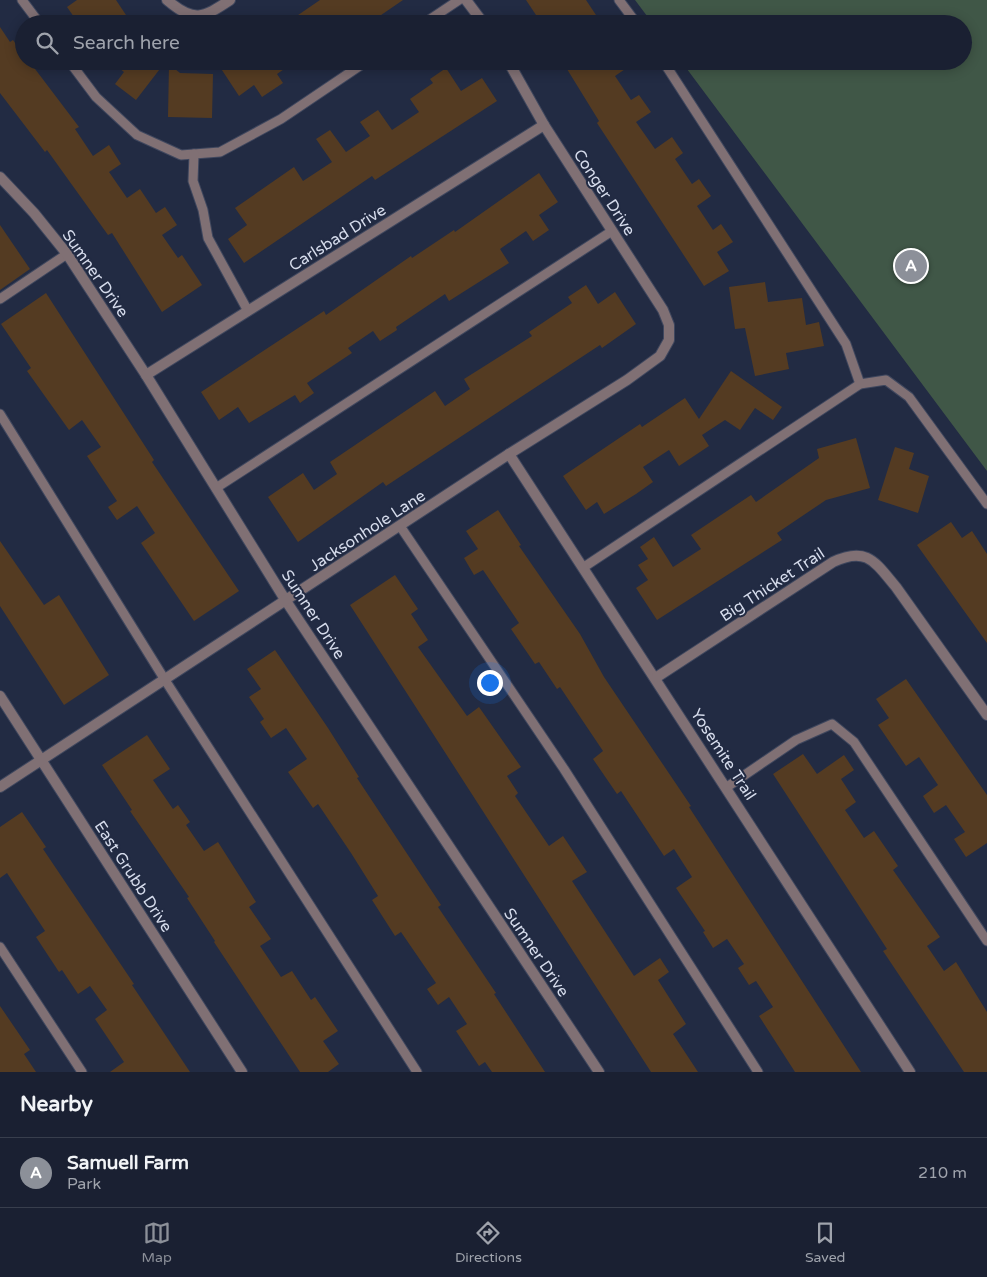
<!DOCTYPE html>
<html lang="en">
<head>
<meta charset="utf-8">
<style>
	body { margin:0; font-family:"Varela Round",sans-serif; background:#272d3e; color:#f1f3f6 }
	.you { position:absolute; left:489px; top:682px; width:18px; height:18px; margin:-12px; border:4px solid #fff; border-radius:50%; background:#1a73e8; box-shadow:0 0 0 8px #1a73e833 }
	.badge { display:grid; place-items:center; width:32px; height:32px; border-radius:50%; background:#8c9099; color:#fff; font-size:16px; font-weight:700 }
	.pin { position:absolute; translate:-50% -50%; border:2px solid #fff; box-shadow:0 1px 5px #0006 }
	.list { margin:0; padding:0; list-style:none }
	h2 { display:flex; justify-content:space-between; align-items:center; height:65px; margin:0; padding:0 20px; font-size:21px }
	h2 small { font-size:16px; font-weight:400; color:#9fa3ac }
	.list li { display:grid; grid-template-columns:32px 1fr auto; gap:15px; align-items:center; box-sizing:border-box; height:70px; padding:0 20px; border-top:1px solid #383e4d }
	.list b { display:block; font-size:19px; white-space:nowrap }
	.list p { margin:0; font-size:16px; white-space:nowrap; color:#9fa3ac }
	.list em { font-size:16px; font-style:normal; color:#9fa3ac }
	.icon { flex:none; width:28px; height:28px; fill:none; stroke:currentColor; stroke-width:2; stroke-linecap:round; stroke-linejoin:round }
	.map { position:relative; flex:none; width:987px; height:1072px; overflow:hidden }
	.search { position:absolute; background:#1a2032; box-shadow:0 2px 12px #0003; left:15px; right:15px; top:15px; height:55px; display:flex; align-items:center; gap:12px; box-sizing:border-box; padding:0 18px; border-radius:28px; color:#9fa3ac; font-size:19px }
	.sheet { height:135px; background:#1a2032 }
	nav { display:flex; justify-content:space-around; align-items:center; box-sizing:border-box; height:70px; border-top:1px solid #383e4d; background:#1a2032; font-size:14px; color:#9fa3ac }
	nav a { display:grid; justify-items:center; gap:2px }
	nav .on { color:#8c9099 }
	.map>svg:first-child { display:block }
	.green { fill:#405747 }
	.building { fill:#543b22 }
	.lines { fill:none; stroke-linecap:round; stroke-linejoin:round }
	.lane-casing { stroke:#3f475e; stroke-width:11 }
	.street-casing { stroke:#3f475e; stroke-width:12 }
	.lane { stroke:#807074; stroke-width:9 }
	.street { stroke:#807074; stroke-width:10 }
	.labels { text-anchor:middle; stroke-width:4; stroke-linejoin:round; paint-order:stroke }
	.street-label { font-size:16px; fill:#d6dcec; stroke:#222b43 }
</style>
</head>
<body>
<div class="map">
<svg width="987" height="1072" viewBox="0 0 987 1072">
	<rect width="100%" height="100%" fill="#222b43"/>
	<!-- green -->
	<path class="green" d="M635,0H987V471L681,61H963V24H653Z"/>
	<!-- building -->
	<g class="building">
		<path d="M77,0H116L132,24H79L67,7Z"/>
		<path d="M320,0H403L368,24H285Z"/>
		<path d="M526,0H586L602,24H542Z"/>
		<path d="M0,27L10,42L13,40L24,55V61H29L79,127L75,129L93,156L109,145L121,164L109,172L127,198L140,189L156,213L165,207L177,225L162,235L178,258L182,255L202,285L162,312L112,233L108,235L47,150L45,152L0,93Z"/>
		<path d="M110,61H166L136,100L115,84L124,72Z"/>
		<path d="M216,61H296L277,74L283,83L262,97L254,85L239,96Z"/>
		<path d="M562,61H637L615,76L631,100L639,95L651,112L636,122L655,149L672,137L683,153L675,159L692,184L699,179L711,196L697,206L713,230L721,224L733,242L717,252L729,271L704,286L597,123L599,121Z"/>
		<path d="M169,64L180,73L213,74L212,118L168,117Z"/>
		<path d="M446,68L461,91L482,78L497,101L375,180L372,176L244,263L228,239L247,225L235,208L294,167L303,181L332,162L316,139L330,130L346,152L370,136L360,122L378,110L392,130L419,112L410,99L433,83L430,79Z"/>
		<path d="M539,173L558,202L539,215L549,230L533,241L526,231L500,249L509,263L449,301L445,294L396,327L397,330L380,341L373,331L348,348L352,353L307,383L314,393L300,403L295,395L249,423L238,407L219,420L201,392L324,311L326,315L411,256L412,258L454,230L455,232Z"/>
		<path d="M0,225L30,269L0,290Z"/>
		<path d="M765,282L768,302L802,298L806,325L819,322L824,346L786,353L789,369L755,376L745,328L735,329L729,287Z"/>
		<path d="M586,285L598,304L615,292L636,324L602,348L600,345L386,486L383,482L298,542L268,497L303,473L314,490L337,474L330,462L435,391L445,406L470,389L464,379L532,336L529,332L572,303L568,297Z"/>
		<path d="M46,293L154,460L152,462L239,591L194,621L141,543L155,533L137,506L117,520L108,507L117,501L87,456L101,447L82,420L69,430L27,371L31,368L1,324Z"/>
		<path d="M731,371L782,407L773,420L755,408L740,430L725,420L702,435L709,446L679,466L669,450L643,467L653,482L636,494L604,514L597,502L586,510L563,476L640,424L642,427L685,398L699,419Z"/>
		<path d="M856,438L870,488L826,500L777,533L782,540L657,620L636,588L648,580L638,565L648,559L640,547L654,537L673,567L701,549L691,535L751,495L756,502L819,458L817,449Z"/>
		<path d="M895,447L914,453L909,469L929,476L918,513L878,500Z"/>
		<path d="M498,510L521,545L519,546L580,634L604,677L691,806L689,807L861,1072H795L759,1016L773,1007L756,981L749,985L738,968L744,964L727,939L713,948L703,932L705,931L676,888L692,877L674,849L664,856L621,791L617,794L593,759L603,751L560,687L557,689L539,662L535,664L511,629L519,623L483,570L474,575L464,558L478,549L466,531Z"/>
		<path d="M951,522L962,538L972,531L987,554V643L917,545Z"/>
		<path d="M0,541L44,605L59,595L109,675L64,705L0,606Z"/>
		<path d="M395,575L418,609L411,614L428,640L418,647L467,716L479,707L521,767L507,776L518,793L515,796L549,846L563,836L587,872L572,881L634,976L660,958L669,972L658,980L686,1024L673,1034L698,1072H651L350,605Z"/>
		<path d="M275,650L328,728L359,777L357,778L441,905L438,907L496,993L494,994L545,1072H492L485,1062L479,1066L456,1031L467,1024L449,997L438,1005L427,989L436,983L401,932L395,936L372,900L378,896L351,853L318,804L313,808L288,772L307,759L286,728L271,738L260,722L264,719L249,697L261,689L247,669Z"/>
		<path d="M906,679L987,795V843L966,857L954,839L965,832L946,805L934,813L923,796L938,785L919,757L906,766L878,725L889,718L876,699Z"/>
		<path d="M147,735L170,769L153,780L173,809L178,805L190,822L186,825L204,851L218,842L256,902L249,907L271,939L260,946L281,977L292,971L311,1000L315,997L338,1031L323,1041L339,1064L328,1072H300L214,942L215,941L187,898L189,897L130,811L132,810L102,765Z"/>
		<path d="M803,754L817,774L844,755L854,770L841,779L856,802L845,810L864,838L874,831L898,866L893,870L940,937L927,946L944,971L956,962L987,1012V1072H964L883,951L887,949L773,774Z"/>
		<path d="M22,812L46,847L43,849L134,984L132,985L190,1072H110L124,1062L95,1019L107,1010L90,986L78,994L62,970L59,972L36,937L45,931L7,873L0,878V827Z"/>
		<path d="M0,1006L30,1050L24,1054L36,1072H0Z"/>
	</g>
	<g class="lines">
		<defs>
			<g id="lane">
				<path d="M22,0L40,24"/>
				<path d="M619,0L637,24"/>
				<path d="M423,24L459,0"/>
				<path d="M69,61L96,97L137,135L181,155L220,152L281,119L367,61"/>
				<path d="M663,61L846,344L860,384"/>
				<path d="M194,154L193,181L203,210L208,238L248,311"/>
				<path d="M0,299L67,254"/>
				<path d="M0,414L165,680L417,1072"/>
				<path d="M216,488L612,231"/>
				<path d="M400,526L564,769L758,1072"/>
				<path d="M584,567L860,384L886,380L909,397L987,504"/>
				<path d="M727,787L796,740L832,724L854,742L987,941"/>
				<path d="M0,947L82,1072"/>
			</g>
			<g id="street">
				<path d="M167,0C194,23 203,18 230,0"/>
				<path d="M466,0L484,24"/>
				<path d="M0,177L34,213L67,254L146,375L286,601L599,1072"/>
				<path d="M146,375L544,125"/>
				<path d="M509,454L910,1072"/>
				<path d="M657,677L833,562C867,546 875,562 896,587L987,715"/>
				<path d="M0,696L242,1072"/>
				<path d="M0,787L509,454L627,380L660,356L669,340V325L663,310L544,125L508,61"/>
			</g>
		</defs>
		<!-- lane casing -->
		<use href="#lane" class="lane-casing"/>
		<!-- street casing -->
		<use href="#street" class="street-casing"/>
		<!-- lane -->
		<use href="#lane" class="lane"/>
		<!-- street -->
		<use href="#street" class="street"/>
	</g>
	<g class="labels">
		<!-- street labels -->
		<g class="street-label">
			<text transform="translate(605 192) rotate(57)" y="6">Conger Drive</text>
			<text transform="translate(337 237) rotate(-32)" y="6">Carlsbad Drive</text>
			<text transform="translate(96 273) rotate(55)" y="6">Sumner Drive</text>
			<text transform="translate(367 530) rotate(-33)" y="6">Jacksonhole Lane</text>
			<text transform="translate(772 584) rotate(-33)" y="6">Big Thicket Trail</text>
			<text transform="translate(314 614) rotate(57)" y="6">Sumner Drive</text>
			<text transform="translate(724 754) rotate(57)" y="6">Yosemite Trail</text>
			<text transform="translate(134 876) rotate(57)" y="6">East Grubb Drive</text>
			<text transform="translate(537 952) rotate(56)" y="6">Sumner Drive</text>
		</g>
	</g>
</svg>
<div class="you"></div>
<div class="pin badge" style="left:911px;top:266px">A</div>
<div class="search"><svg class="icon" aria-label="search" viewBox="0 0 24 24"><circle cx="10" cy="10" r="6"/><path d="M15 15l6 6"/></svg>Search here</div>
</div>
<section class="sheet">
<h2>Nearby<small></small></h2>
<ul class="list">
<li><span class="badge">A</span><div><b>Samuell Farm</b><p>Park</p></div><em>210 m</em></li>
</ul>
</section>
<nav>
<a class="on"><svg class="icon" aria-label="map" viewBox="0 0 24 24"><path d="M3 6l6-2 6 2 6-2v14l-6 2-6-2-6 2zM9 4v14M15 6v14"/></svg>Map</a>
<a><svg class="icon" aria-label="directions" viewBox="0 0 24 24"><path d="M12 3l9 9-9 9-9-9zM9 14v-3h6M13 9l2 2-2 2"/></svg>Directions</a>
<a><svg class="icon" aria-label="saved" viewBox="0 0 24 24"><path d="M7 4h10v16l-5-4-5 4z"/></svg>Saved</a>
</nav>
</body>
</html>
